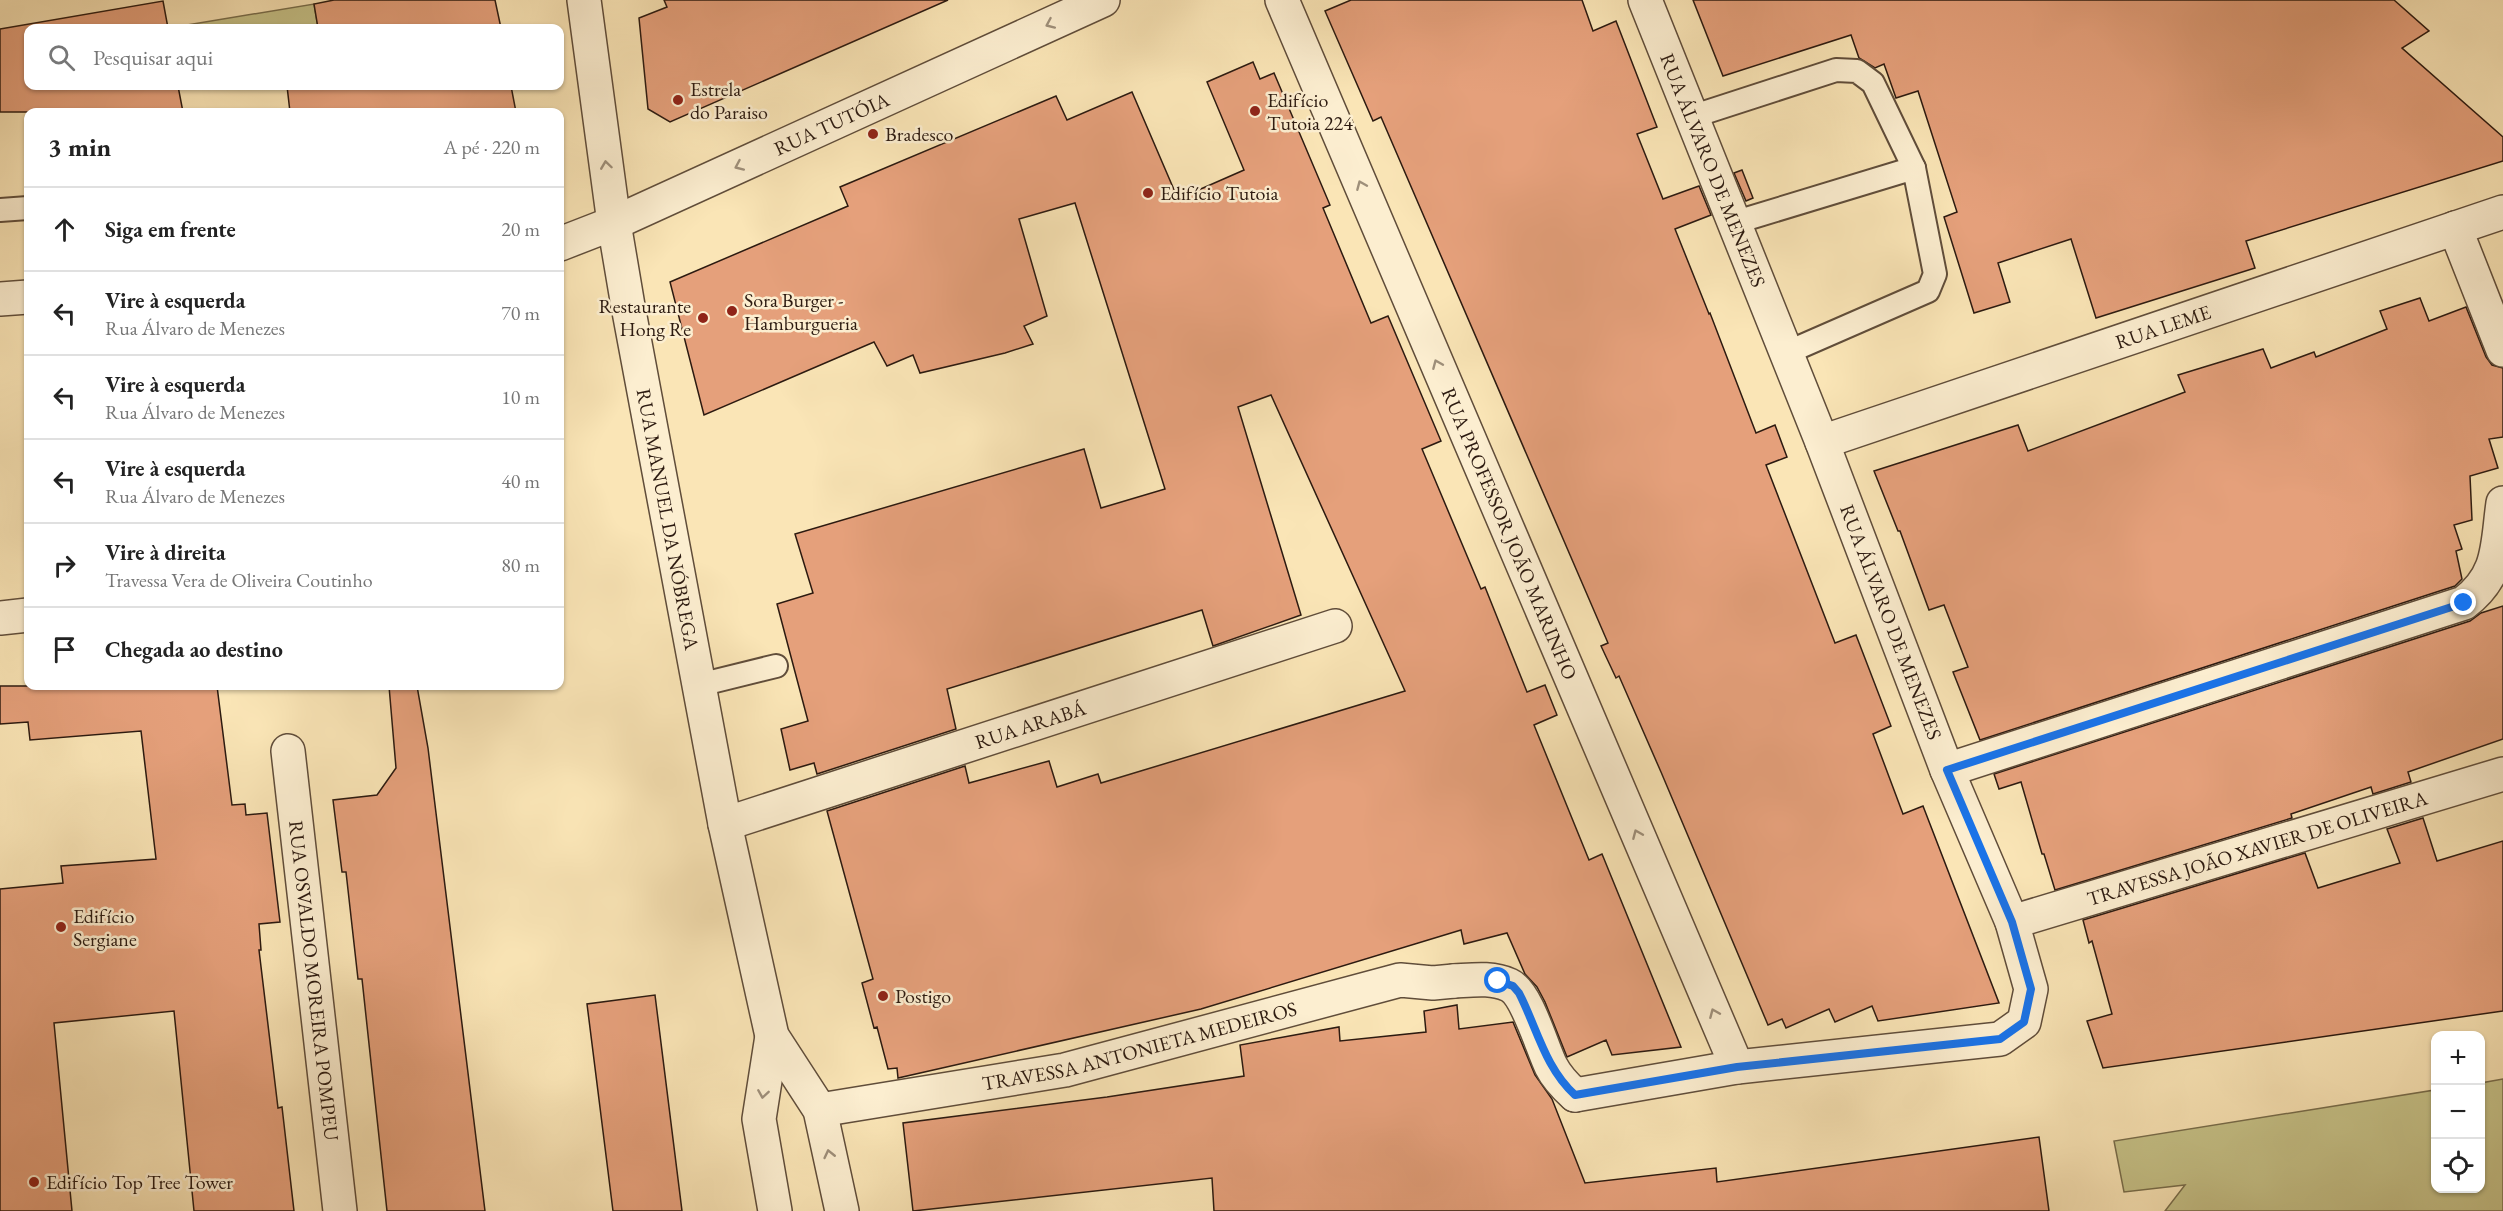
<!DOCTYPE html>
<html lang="pt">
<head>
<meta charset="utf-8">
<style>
	body { margin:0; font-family:"EB Garamond",serif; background:#f6f6f6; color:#222 }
	.controls { position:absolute; right:18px; bottom:18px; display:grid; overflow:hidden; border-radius:12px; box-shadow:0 2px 4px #0004 }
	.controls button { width:54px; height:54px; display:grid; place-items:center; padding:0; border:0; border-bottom:2px solid #e0e0e0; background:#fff; color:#222; font:30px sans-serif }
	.stop { position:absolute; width:18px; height:18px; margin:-14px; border:4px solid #1a73e8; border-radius:50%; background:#fff }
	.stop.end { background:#1a73e8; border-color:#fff; box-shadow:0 2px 6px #0008 }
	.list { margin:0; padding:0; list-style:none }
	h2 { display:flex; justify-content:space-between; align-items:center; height:78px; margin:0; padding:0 24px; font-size:26px }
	h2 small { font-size:20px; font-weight:400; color:#767676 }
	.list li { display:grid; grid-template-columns:39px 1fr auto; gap:18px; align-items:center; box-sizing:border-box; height:84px; padding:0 24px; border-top:2px solid #e0e0e0 }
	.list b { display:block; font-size:22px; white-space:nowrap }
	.list p { margin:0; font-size:20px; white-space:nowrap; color:#767676 }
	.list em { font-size:20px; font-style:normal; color:#767676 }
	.icon { flex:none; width:33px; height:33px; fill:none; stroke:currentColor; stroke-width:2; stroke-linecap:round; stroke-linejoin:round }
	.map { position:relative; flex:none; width:2503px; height:1211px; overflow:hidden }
	.search { position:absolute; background:#fff; box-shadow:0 2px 4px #0004; left:24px; top:24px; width:540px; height:66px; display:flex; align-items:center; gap:15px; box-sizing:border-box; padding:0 21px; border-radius:12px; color:#767676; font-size:22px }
	.panel { position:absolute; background:#fff; box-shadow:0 2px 4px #0004; left:24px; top:108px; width:540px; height:582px; border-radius:12px }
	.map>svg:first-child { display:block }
	.green { fill:#c6c288; stroke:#796e4c; stroke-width:1.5 }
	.building { fill:#e5a07b; stroke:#2c1a10; stroke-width:1.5 }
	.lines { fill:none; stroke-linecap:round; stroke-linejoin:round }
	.service-casing { stroke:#604d3a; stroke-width:26 }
	.pedestrian-casing { stroke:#604d3a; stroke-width:36 }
	.minor-casing { stroke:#604d3a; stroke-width:36 }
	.tertiary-casing { stroke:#604d3a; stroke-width:36 }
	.service { stroke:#fceed0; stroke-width:22 }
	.pedestrian { stroke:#fceed0; stroke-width:33 }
	.minor { stroke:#fceed0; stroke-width:33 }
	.tertiary { stroke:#fceed0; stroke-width:33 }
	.oneway { stroke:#9e8f7a }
	.route { stroke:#1a73e8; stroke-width:8 }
	.poi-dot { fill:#8f2418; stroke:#fceed0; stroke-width:2 }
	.labels { text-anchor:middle; stroke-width:5; stroke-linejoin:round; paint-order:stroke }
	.poi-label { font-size:20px; fill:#2c1a10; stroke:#fceed0; text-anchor:start }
	.street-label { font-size:20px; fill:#2c1a10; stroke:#fceed0 }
</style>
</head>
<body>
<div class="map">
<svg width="2503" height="1211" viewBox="0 0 2503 1211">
	<rect width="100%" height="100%" fill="#fae5b6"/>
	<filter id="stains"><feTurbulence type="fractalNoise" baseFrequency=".00333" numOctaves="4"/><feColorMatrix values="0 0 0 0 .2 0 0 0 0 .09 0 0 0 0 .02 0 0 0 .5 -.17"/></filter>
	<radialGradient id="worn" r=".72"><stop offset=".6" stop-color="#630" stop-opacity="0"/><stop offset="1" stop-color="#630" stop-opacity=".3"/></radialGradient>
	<!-- green -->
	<g class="green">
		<path d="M314,4L318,28H169Z"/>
		<path d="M2503,1079V1211H2165L2185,1185L2124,1192L2114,1141L2435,1090L2436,1188H2480L2481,1083Z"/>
	</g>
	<!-- building -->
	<g class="building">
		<path d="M334,0H495L501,28H318L314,4Z"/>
		<path d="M664,0H948L670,122L648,109L639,18L667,7Z"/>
		<path d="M1351,0H1582L1593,31L1616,21L1657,127L1637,134L1663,199L1699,186L1711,215L1675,229L1709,314L1710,313L1756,433L1775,425L1787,457L1766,465L1835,643L1856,635L1891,726L1873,734L1903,814L1923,806L1999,1003L1878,1021L1872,1006L1835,1022L1829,1009L1786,1028L1782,1019L1768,1025L1661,772L1619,676L1616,678L1601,646L1608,643L1381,117L1373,121L1325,11Z"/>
		<path d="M1693,0H2394L2429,31L2402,48L2503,137V161L2246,241L2255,268L2096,318L2071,239L1998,263L2010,302L1974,313L1944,217L1957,212L1918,91L1896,98L1884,64L1875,68L1859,58L1851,35L1723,76Z"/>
		<path d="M163,1L168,28H28V86H178L183,112H0V29Z"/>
		<path d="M1253,62L1260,79L1274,73L1330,205L1323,208L1371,323L1388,316L1441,441L1422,449L1481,589L1485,587L1527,692L1545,685L1557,715L1534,725L1589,860L1602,854L1681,1047L1612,1055L1606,1040L1567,1057L1545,1002L1537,987L1525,974L1507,933L1464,944L1461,930L1201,1009L898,1078L897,1068L888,1069L877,1027L874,1028L862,983L873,979L827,811L965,766L969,783L1049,761L1057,787L1098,774L1101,783L1405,691L1271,395L1238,407L1301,615L1213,646L1202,610L947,689L956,729L817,774L814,763L790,770L781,729L808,721L777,604L813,593L795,534L1084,449L1101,508L1165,489L1075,203L1019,219L1047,316L1024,326L1033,344L1005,353L920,373L913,355L887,366L874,342L704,415L670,282L848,206L840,187L1056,96L1067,120L1132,92L1178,199L1244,170L1207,82Z"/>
		<path d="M287,86H511L516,112H290Z"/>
		<path d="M1742,170L1753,198L1746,201L1734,173Z"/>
		<path d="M2420,298L2429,321L2466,307L2486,357L2492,365L2503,368V437L2489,439L2498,468L2470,476L2472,520L2454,525L2462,549L2456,551L2462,579L2455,586L1980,740L1953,672L1968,667L1944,605L1929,610L1900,531H1898L1874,471L2018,425L2028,451L2185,392L2178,375L2263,349L2271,368L2314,352L2316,357L2387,329L2380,311Z"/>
		<path d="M2503,606V739L2408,772L2411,782L2373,794L2371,787L2291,814L2292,818L2055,890L2044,854H2042L2021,782L1999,789L1994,774L2470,621L2481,613Z"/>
		<path d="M0,686H217L232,805L245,804L246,815L267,813L280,922L259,924L261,950H259L278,1108L282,1107L294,1211H194L174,1011L54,1023L72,1211H0V889L63,883L61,866L156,859L141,731L30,740L28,722L0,724Z"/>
		<path d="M389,686H417L428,748L485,1211H387L362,979H358L346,872H342L333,800L377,795L396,768Z"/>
		<path d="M2423,818L2437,861L2503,841V1011L2103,1068L2087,1021L2112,1014L2092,941L2089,943L2083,920L2305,853L2318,888L2400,863L2387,829Z"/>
		<path d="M655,995L682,1211H613L587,1004Z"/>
		<path d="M1457,1005L1459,1029L1513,1022L1535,1075L1552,1099L1585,1183L1716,1168L1717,1182L2039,1137L2049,1211H1214L1212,1178L913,1211L903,1123L1107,1097L1244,1076L1240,1045L1339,1027L1340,1041L1426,1032L1424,1011Z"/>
	</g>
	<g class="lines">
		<defs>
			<g id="service">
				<path d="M1691,117L1836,70L1857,71L1873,83L1914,168"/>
				<path d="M0,210L28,208"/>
				<path d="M1733,223L1914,168L1935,274L1928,291L1786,353"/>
				<path d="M699,685L776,666"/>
			</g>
			<path id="pedestrian" d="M1454,981C1472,980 1492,977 1509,985C1527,993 1542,1048 1551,1066C1557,1078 1565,1086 1575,1095"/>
			<g id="minor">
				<path id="s1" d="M1282,0L1737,1067"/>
				<path d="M2455,228L2503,350"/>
				<path id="s2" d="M1822,442L2503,212"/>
				<path d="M0,618L28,615"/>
				<path id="s3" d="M288,751L340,1211"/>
				<path d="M1947,770L2464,603C2501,575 2497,545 2503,503"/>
				<path id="s4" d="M725,824L1335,626"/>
				<path id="s5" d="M2012,922L2503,774"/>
				<path d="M1575,1095L1737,1067L2000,1039L2024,1022L2031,989L2012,922L1947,770L1822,442L1645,0"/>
				<path id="s6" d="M820,1110L1065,1070L1400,980L1433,983L1454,981"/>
			</g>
			<g id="tertiary">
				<path id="s7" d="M584,0L614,223L628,306L725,824L772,1036L820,1110L842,1211"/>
				<path id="s8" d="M560,244L614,223L1103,0"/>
				<path d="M0,299L28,297"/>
				<path d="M772,1036L759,1119L775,1211"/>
			</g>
		</defs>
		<!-- service casing -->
		<use href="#service" class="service-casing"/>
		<!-- pedestrian casing -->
		<use href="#pedestrian" class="pedestrian-casing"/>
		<!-- minor casing -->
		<use href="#minor" class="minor-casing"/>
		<!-- tertiary casing -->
		<use href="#tertiary" class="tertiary-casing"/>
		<!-- service -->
		<use href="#service" class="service"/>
		<!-- pedestrian -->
		<use href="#pedestrian" class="pedestrian"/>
		<!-- minor -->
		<use href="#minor" class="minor"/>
		<!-- tertiary -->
		<use href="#tertiary" class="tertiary"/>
	</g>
	<!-- one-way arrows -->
	<defs><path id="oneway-chevron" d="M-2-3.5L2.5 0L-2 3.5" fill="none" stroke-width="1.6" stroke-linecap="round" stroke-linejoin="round" transform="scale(1.5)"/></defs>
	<g class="oneway">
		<use href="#oneway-chevron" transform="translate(1050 24) rotate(156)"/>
		<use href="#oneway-chevron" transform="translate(606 165) rotate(-98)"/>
		<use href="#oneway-chevron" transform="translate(739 166) rotate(156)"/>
		<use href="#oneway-chevron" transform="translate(1361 185) rotate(-113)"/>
		<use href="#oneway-chevron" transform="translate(1437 364) rotate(-113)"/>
		<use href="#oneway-chevron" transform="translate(1637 834) rotate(-113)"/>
		<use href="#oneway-chevron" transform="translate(1714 1013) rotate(-113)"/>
		<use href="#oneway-chevron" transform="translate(763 1094) rotate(99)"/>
		<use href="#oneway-chevron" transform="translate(829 1154) rotate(-103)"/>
	</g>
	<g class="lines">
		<!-- route -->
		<path class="route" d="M1498,981L1513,986L1519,993C1537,1028 1545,1068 1575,1095L1737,1067L2000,1039L2024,1022L2031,989L2012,922L1947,770L2464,603"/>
	</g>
	<!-- markers -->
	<g class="poi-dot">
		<circle cx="678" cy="100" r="6"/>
		<circle cx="1255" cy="111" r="6"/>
		<circle cx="873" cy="134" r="6"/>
		<circle cx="1148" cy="193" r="6"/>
		<circle cx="732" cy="311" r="6"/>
		<circle cx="703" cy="318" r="6"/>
		<circle cx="61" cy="927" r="6"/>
		<circle cx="883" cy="996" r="6"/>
		<circle cx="34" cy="1182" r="6"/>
	</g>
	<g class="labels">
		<!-- poi labels -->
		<g class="poi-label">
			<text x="690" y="96">Estrela<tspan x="690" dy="23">do Paraiso</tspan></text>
			<text x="1267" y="107">Edifício<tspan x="1267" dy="23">Tutoia 224</tspan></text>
			<text x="885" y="141">Bradesco</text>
			<text x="1160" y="200">Edifício Tutoia</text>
			<text x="744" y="307">Sora Burger -<tspan x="744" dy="23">Hamburgueria</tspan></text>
			<text x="691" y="313" text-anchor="end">Restaurante<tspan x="691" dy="23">Hong Re</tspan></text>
			<text x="73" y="923">Edifício<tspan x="73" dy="23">Sergiane</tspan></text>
			<text x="895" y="1003">Postigo</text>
			<text x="46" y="1189">Edifício Top Tree Tower</text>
		</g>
		<!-- street labels -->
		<g class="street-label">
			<text dy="7" stroke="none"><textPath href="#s8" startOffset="297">RUA TUTÓIA</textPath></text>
			<text transform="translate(1713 170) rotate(68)" y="7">RUA ÁLVARO DE MENEZES</text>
			<text dy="7" stroke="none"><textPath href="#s2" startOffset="360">RUA LEME</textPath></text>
			<text dy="7" stroke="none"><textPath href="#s7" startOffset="526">RUA MANUEL DA NÓBREGA</textPath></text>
			<text dy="7" stroke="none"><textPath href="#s1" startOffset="580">RUA PROFESSOR JOÃO MARINHO</textPath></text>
			<text transform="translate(1891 622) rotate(69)" y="7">RUA ÁLVARO DE MENEZES</text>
			<text dy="7" stroke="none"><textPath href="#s4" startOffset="321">RUA ARABÁ</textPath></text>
			<text dy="7" stroke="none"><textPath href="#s5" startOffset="256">TRAVESSA JOÃO XAVIER DE OLIVEIRA</textPath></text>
			<text dy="7" stroke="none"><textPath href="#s3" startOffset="231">RUA OSVALDO MOREIRA POMPEU</textPath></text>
			<text dy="7" stroke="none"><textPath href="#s6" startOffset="326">TRAVESSA ANTONIETA MEDEIROS</textPath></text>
		</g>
	</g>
	<rect width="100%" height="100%" filter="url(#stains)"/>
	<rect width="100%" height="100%" fill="url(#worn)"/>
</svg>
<div class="controls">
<button>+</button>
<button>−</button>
<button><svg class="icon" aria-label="locate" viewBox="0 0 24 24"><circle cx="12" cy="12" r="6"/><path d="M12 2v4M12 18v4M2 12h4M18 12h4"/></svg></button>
</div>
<div class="stop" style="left:1498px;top:981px"></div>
<div class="stop end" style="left:2464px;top:603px"></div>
<div class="search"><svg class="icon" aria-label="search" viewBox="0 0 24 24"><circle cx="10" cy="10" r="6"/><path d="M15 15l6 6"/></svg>Pesquisar aqui</div>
<section class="panel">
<h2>3 min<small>A pé · 220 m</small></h2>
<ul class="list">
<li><svg class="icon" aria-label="ahead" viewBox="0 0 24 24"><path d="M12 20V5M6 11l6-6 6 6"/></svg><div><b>Siga em frente</b></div><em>20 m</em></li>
<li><svg class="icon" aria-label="left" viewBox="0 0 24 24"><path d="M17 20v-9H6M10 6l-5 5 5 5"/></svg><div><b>Vire à esquerda</b><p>Rua Álvaro de Menezes</p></div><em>70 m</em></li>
<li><svg class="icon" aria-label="left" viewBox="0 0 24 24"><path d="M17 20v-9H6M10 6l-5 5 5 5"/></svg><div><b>Vire à esquerda</b><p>Rua Álvaro de Menezes</p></div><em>10 m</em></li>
<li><svg class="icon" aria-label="left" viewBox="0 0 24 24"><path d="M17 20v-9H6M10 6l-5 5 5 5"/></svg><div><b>Vire à esquerda</b><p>Rua Álvaro de Menezes</p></div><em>40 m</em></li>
<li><svg class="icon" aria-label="right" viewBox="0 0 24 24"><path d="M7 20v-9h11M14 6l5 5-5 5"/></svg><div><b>Vire à direita</b><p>Travessa Vera de Oliveira Coutinho</p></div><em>80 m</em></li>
<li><svg class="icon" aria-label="arrive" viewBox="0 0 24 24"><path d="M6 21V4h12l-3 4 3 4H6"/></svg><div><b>Chegada ao destino</b></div></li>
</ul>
</section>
</div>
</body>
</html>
